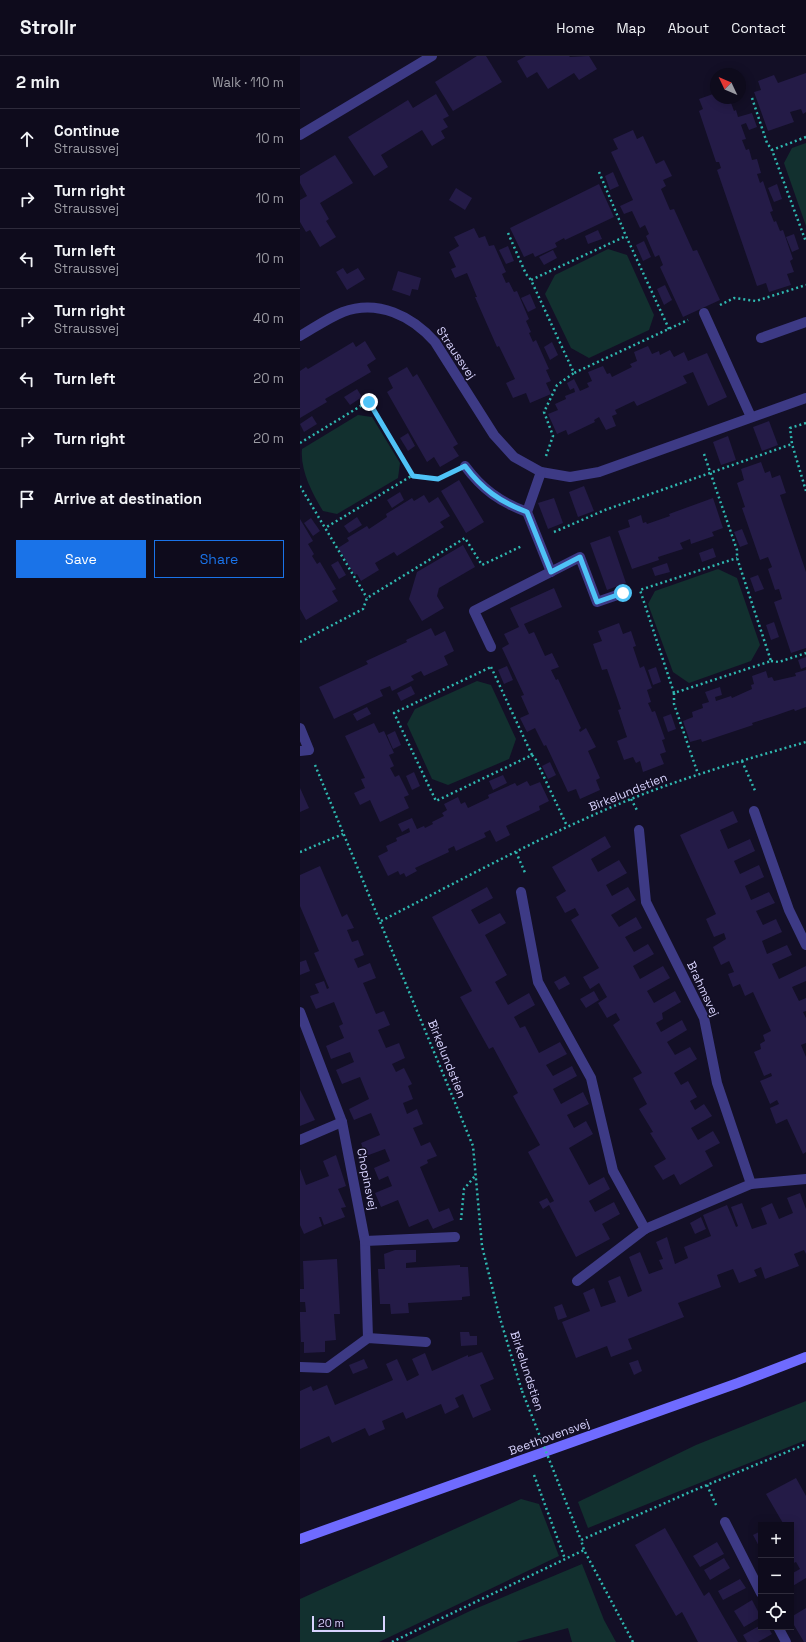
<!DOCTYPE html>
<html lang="en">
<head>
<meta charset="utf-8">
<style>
	body { margin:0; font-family:"Space Grotesk",sans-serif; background:#1c1929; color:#f1f3f6 }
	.controls { position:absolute; right:12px; bottom:12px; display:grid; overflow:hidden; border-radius:0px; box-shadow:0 2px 10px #0003 }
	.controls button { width:36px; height:36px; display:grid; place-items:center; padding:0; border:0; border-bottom:1px solid #2e2b3b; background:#0e0b1c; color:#f1f3f6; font:20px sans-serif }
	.compass { position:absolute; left:410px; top:12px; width:36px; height:36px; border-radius:50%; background:#0e0b1c; box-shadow:0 2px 10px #0003; rotate:314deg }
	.scale { position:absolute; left:12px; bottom:10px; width:73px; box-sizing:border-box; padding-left:4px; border:2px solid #d9d4ff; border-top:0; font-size:11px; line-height:14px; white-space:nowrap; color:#d9d4ff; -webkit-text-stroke:3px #130f26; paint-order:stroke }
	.stop { position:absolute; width:12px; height:12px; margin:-9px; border:3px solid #4fc3f7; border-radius:50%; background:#fff }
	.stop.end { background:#4fc3f7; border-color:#fff; box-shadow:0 1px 4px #0008 }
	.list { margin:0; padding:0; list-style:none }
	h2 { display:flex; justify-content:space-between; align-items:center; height:52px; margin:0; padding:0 16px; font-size:17px }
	h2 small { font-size:13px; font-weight:400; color:#9b9ba3 }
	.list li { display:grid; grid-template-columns:26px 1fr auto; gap:12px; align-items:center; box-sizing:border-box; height:60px; padding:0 16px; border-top:1px solid #2e2b3b }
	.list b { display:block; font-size:15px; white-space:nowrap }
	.list p { margin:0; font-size:13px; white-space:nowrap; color:#9b9ba3 }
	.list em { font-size:13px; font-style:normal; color:#9b9ba3 }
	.actions { display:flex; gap:8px; padding:12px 16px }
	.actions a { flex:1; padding:9px 0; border:1px solid #1a73e8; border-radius:0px; text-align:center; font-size:14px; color:#1a73e8 }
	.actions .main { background:#1a73e8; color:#fff }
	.icon { flex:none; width:22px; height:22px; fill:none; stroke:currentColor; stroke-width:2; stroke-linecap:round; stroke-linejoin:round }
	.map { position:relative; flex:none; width:506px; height:1586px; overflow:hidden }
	header { display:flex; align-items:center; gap:24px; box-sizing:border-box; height:56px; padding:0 20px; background:#0e0b1c; border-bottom:1px solid #2e2b3b }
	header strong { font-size:19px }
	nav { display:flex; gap:22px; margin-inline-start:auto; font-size:14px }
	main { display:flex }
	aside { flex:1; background:#0e0b1c }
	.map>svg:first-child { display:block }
	.green { fill:#12302f }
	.building { fill:#241b47 }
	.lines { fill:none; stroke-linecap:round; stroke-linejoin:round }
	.path { stroke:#2fb8b0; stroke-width:2.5; stroke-dasharray:2 3; stroke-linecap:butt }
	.street { stroke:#3d3a85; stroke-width:10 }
	.secondary { stroke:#6f6bff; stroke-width:10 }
	.path-bridge { stroke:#2fb8b0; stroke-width:2.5; stroke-dasharray:2 3; stroke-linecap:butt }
	.route { stroke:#4fc3f7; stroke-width:5 }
	.labels { text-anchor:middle; stroke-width:3; stroke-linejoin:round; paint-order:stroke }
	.street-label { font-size:12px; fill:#d9d4ff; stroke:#130f26 }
</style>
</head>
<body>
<header>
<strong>Strollr</strong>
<nav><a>Home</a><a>Map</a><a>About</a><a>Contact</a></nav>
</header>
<main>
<aside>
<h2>2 min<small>Walk · 110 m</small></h2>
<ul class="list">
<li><svg class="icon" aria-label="ahead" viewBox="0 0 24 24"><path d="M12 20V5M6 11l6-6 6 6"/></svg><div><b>Continue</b><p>Straussvej</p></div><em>10 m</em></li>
<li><svg class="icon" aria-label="right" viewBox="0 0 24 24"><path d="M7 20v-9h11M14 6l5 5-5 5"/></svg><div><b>Turn right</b><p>Straussvej</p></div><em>10 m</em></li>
<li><svg class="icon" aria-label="left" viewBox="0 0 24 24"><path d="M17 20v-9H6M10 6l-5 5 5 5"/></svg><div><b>Turn left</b><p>Straussvej</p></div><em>10 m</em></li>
<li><svg class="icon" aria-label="right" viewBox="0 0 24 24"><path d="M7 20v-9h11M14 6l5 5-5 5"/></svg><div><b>Turn right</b><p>Straussvej</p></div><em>40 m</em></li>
<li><svg class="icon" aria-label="left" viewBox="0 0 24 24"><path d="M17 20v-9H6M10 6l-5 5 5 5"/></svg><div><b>Turn left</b></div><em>20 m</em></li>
<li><svg class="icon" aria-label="right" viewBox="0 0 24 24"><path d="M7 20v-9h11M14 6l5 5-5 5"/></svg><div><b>Turn right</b></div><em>20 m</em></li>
<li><svg class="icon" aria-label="arrive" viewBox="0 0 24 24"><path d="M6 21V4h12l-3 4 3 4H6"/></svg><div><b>Arrive at destination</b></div></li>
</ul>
<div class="actions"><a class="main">Save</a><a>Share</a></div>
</aside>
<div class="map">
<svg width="506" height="1586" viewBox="0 0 506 1586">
	<rect width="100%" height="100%" fill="#130f26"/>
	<!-- green -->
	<g class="green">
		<path d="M506,87V170L484,107L492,92Z"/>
		<path d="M308,193L327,199L354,259L349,274L289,302L271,292L245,238L255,219Z"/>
		<path d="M58,359L72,361L100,407L98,422L37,458L23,455C12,437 0,414 2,393Z"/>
		<path d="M418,513L437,522L460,589L451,605L389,627L373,616L348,548L355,535Z"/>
		<path d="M177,625L191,629L216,683L209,703L148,729L132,723L107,668L115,653Z"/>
		<path d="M506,1345V1384L288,1472L278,1446L396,1389Z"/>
		<path d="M221,1443L239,1448L259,1500L79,1586H0V1543Z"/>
		<path d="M282,1508L304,1564L316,1586H272L268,1572L216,1586H105L170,1555Z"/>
	</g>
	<!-- building -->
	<g class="building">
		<path d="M177,0H186L202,26L153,55L135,26Z"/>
		<path d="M226,0H269L270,1L289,0L297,13L279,24L274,17L248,33L237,16L227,22L217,5Z"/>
		<path d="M506,17V56L503,58L501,53L490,56L494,66L468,75L454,36L461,34L458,25L474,19L478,27Z"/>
		<path d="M416,37V42H422L423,46L430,44L434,55L436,54L438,61L452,57L457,71L449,74L446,67L441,69L446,83L442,84L446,94L449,93L452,104L457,103L461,117L457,118L460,127L463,125L473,155L470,156L474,166L476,165L480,175L483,174L493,203L490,205L494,216L487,218L491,229L469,236L466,227L457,230L417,114L421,112L419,106H416L399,55L403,53L399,43Z"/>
		<path d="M136,38L149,60L143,63L148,71L141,75L145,82L132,90L122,74L81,99L88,111L74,120L48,81L108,44L113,52Z"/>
		<path d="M333,74L337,83L343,80L356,108L364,104L372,120L363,124L366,130L361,133L370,154L374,153L393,195L397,194L420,244L383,261L360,211L363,209L359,199L355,201L346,180L349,178L345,169L340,172L332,155L324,158L320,150L333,144L311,96L318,93L313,83Z"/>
		<path d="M35,99L53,127L20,147L29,163L26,165L36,181L20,191L10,174L6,176L0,166V144L7,140L0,127V120Z"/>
		<path d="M313,116L319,130L310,134L305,120Z"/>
		<path d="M299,128L314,161L265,184L264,182L255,187L257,191L235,201L233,197L224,201L210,172Z"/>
		<path d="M477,128L482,143L474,146L468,132Z"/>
		<path d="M156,132L172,142L165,154L149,144Z"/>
		<path d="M174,172L179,182L185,180L189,190L194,189L206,216L202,218L206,227L209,226L214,236L217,235L229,263L226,265L231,276L229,277L233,286L236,284L249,313L246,314L251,325L246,327L251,338L230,347L226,337L213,342L206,327L215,323L199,290L197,291L175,241H177L167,217L155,222L151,213L156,211L149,196L159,190L154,181Z"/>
		<path d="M298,174L302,183L288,188L285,180Z"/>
		<path d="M494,178L499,193L492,196L486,181Z"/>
		<path d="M344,185L351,201L343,205L336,189Z"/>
		<path d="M208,190L214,205L206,208L199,194Z"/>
		<path d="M253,194L257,202L244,209L239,201Z"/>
		<path d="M43,212L47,218L58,212L65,223L47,234L36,216Z"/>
		<path d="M98,215L121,222L118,234L112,233L110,240L92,234Z"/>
		<path d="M365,229L372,244L364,249L357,233Z"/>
		<path d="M230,238L236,252L228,256L221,242Z"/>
		<path d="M65,285L76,303L67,309L71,316L25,343L27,346L0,362V315L6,311L8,313L53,286L56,291Z"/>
		<path d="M252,286L258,299L250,304L244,291Z"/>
		<path d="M348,290L352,298L359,295L360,299L370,294L374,301L384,296L388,305L407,297L427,341L408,350L393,316L383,320L387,327L337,350L334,345L315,354L317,358L312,360L316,370L306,374L299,361L294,364L295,366L268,379L266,374L257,378L248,358L258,354L255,348L266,343L265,340L275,336L274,332L270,334L267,327L274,323L280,335L289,331L287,327L292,325L288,316L303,310L307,318L310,317L312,321L332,311L330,308L337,305L334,296Z"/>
		<path d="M107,311L113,321L117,318L158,388L153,391L159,400L140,411L134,401L127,406L87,336L93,332L88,322Z"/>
		<path d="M57,333L62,341L50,349L44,341Z"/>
		<path d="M12,360L17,368L4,376L0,368Z"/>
		<path d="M469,365L478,389L462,395L453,371Z"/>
		<path d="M108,377L115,390L108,395L100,382Z"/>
		<path d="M428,380L436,404L421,409L413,386Z"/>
		<path d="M461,406L465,417L470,415L472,422L480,419L486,437L480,439L506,516V592L491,597L474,546L482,543L479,533L475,534L468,513L472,511L468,501L460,504L442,452L445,451L437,427L444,424L441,413Z"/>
		<path d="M159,424L184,466L166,477L141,435Z"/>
		<path d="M284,430L294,455L278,461L269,436Z"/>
		<path d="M100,436L104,444L92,452L87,444Z"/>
		<path d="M124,439L129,447L138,441L150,460L140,466L144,471L97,500L94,496L75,507L79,514L61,525L57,518L55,519L38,492L49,485L47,482L67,470L69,473L87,461L86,458L112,442L114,445Z"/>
		<path d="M254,442L263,467L248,473L238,447Z"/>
		<path d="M413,442L423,472L412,476L414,480L391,488L390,483L380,487L383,493L358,501L359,504L332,513L318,475L330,471L328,464L341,459L343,467L346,466L347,468L370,460L369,458Z"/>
		<path d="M57,461L62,469L49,477L44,470Z"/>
		<path d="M11,462L20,475L13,480L4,467Z"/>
		<path d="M0,463L13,485L8,488L14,498L12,500L17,508L20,506L36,533L32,535L38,545L6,564L0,553Z"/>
		<path d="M442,473L448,488L440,491L434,476Z"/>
		<path d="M310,480L326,527L307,534L290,487Z"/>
		<path d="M163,489L175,511L139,532L137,540L144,552L122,565L109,543L117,516Z"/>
		<path d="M413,492L416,501L402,506L399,497Z"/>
		<path d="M38,505L46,519L39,523L31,509Z"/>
		<path d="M367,507L370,516L355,520L352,512Z"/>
		<path d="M458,519L464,533L455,536L450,522Z"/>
		<path d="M254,532L262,551L224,568L229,578L234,576L245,600L252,597L259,611L251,614L256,624L258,623L281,672L279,674L280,676L286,672L296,691L288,695L300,722L296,724L300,734L280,743L276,733L268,736L246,689L244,690L235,672L227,676L220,662L229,658L221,640L224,639L202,592L209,588L204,578L219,571L210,552Z"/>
		<path d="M474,566L479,581L471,584L466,569Z"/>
		<path d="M319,567L323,578L331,575L336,590L333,591L340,612L344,610L352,632L347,634L351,646L348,647L352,656L355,655L365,683L362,684L366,696L360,698L364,708L343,716L340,705L336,707L333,701L324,704L317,685L327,681L318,654L321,653L307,613L302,614L293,588L302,585L298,575Z"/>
		<path d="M131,572L135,580L145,575L154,595L144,600L148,609L124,620L121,615L111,620L114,624L92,635L90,630L80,634L83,640L34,663L19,631L68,608L66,605L107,586L106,584Z"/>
		<path d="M506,601V611L501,613L498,604Z"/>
		<path d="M207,610L213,624L204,628L198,614Z"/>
		<path d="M356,611L361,626L353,629L348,614Z"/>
		<path d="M506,614V651L495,655L494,653L474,660L452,667L453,669L402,686L401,683L390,686L383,665L393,661L392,656L403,652L402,648L409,646L405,636L420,631L422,639L415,641L416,645L431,640L432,642L452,633L451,629L454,628L452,620L466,615L468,622L472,621L474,625L496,620L495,617Z"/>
		<path d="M111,630L115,638L101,645L97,637Z"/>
		<path d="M67,651L71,658L57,665L53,658Z"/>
		<path d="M371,658L376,673L368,676L363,661Z"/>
		<path d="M74,667L79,677L84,675L94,697L89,699L94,710L90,712L95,721L99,719L109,739L104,741L109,752L80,766L70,744L60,749L54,737L65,732L61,723L65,722L45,680Z"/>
		<path d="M95,675L101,689L93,693L87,679Z"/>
		<path d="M250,706L256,719L248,723L242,710Z"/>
		<path d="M114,716L120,730L112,734L106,720Z"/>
		<path d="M203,719L207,727L193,734L189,725Z"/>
		<path d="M227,725L230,730L240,726L249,745L239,750L240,754L206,770L210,779L196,786L190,774L184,777L186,781L156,795L154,790L148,793L149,796L115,812L117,815L106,821L104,817L100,819L98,815L88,820L78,800L88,795L86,790L97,785L96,782L110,776L109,772L102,776L98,768L112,762L117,773L124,770L125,772L133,768L132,766L144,760L142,757L147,754L144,748L158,741L161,748L165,746L168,752L189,742L188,739L215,727L217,730Z"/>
		<path d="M0,732L9,752L0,756Z"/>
		<path d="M433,755L438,766L420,774L428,793L450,783L455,795L434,805L440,818L459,809L464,821L445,830L451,844L469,836L475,847L456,855L463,869L476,863L482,876L462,885L467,898L487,889L492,899L472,908L479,923L506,910V925L492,931L499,945L506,942V955L503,956L506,962V987L501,989L506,1001V1096L503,1098L487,1063L476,1068L470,1052L479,1048L477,1044L470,1048L460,1025L472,1020L471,1017L464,1020L454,996L461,993L460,988L465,985L463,979L471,975L453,936L445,940L440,928L433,931L428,918L434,916L429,905L421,909L413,891L426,883L424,877L414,881L406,863L416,858L380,779Z"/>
		<path d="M305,780L311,791L291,803L298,816L319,804L327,817L306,829L312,840L328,831L336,844L311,859L319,871L336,861L342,872L325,881L334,896L348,888L354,898L333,910L340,923L363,910L370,922L347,935L354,947L375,935L381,946L362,957L363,963L356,967L361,976L382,964L387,974L367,986L375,999L390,991L397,1003L374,1017L381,1029L388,1025L397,1041L390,1045L395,1054L404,1048L412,1060L391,1072L398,1084L413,1075L420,1087L405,1095L413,1110L380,1129L374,1118L363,1124L354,1110L366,1103L350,1077L353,1076L339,1053L347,1048L333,1022L342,1017L313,969L320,964L316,957L307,962L298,947L307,941L299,927L290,933L283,921L299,912L271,864L279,859L275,852L265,857L256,841L266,835L252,811Z"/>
		<path d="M20,810L42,861L47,858L54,872L47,874L52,886L58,884L64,899L54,903L58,912L70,907L76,922L63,927L76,958L84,955L90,969L78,974L86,992L99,987L105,1002L92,1008L96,1016L104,1012L112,1028L108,1030L113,1043L103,1047L107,1058L117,1053L123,1068L113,1072L121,1090L130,1086L137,1100L127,1104L128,1107L120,1111L139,1156L149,1152L154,1164L133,1173L128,1163L109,1171L98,1144L81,1151L75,1137L92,1130L88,1120L79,1124L74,1112L90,1105L85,1093L66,1100L61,1087L80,1079L71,1057L54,1064L49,1053L69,1043L60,1021L42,1028L36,1014L54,1006L50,996L31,1003L26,990L44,982L39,970L43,968L34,946L16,953L10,940L19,937L15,928L24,925L27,933L29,932L14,897L19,895L0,850V819Z"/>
		<path d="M187,831L193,842L171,854L179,868L200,857L206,867L185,879L207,919L195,926L208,949L229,937L235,949L214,961L220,972L225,970L239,997L260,986L267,998L246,1009L253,1020L272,1010L277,1020L253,1033L261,1048L283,1036L289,1048L267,1059L274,1072L286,1065L293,1078L269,1092L289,1129L304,1121L310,1133L289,1145L295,1156L314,1146L320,1158L302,1168L310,1183L276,1201L249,1149L243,1153L239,1146L247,1142L250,1147L254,1145L228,1096L240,1089L213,1040L218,1037L193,991L189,993L160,941L172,935L132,861Z"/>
		<path d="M6,904L10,915L0,919V906Z"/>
		<path d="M265,920L270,928L259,934L254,926Z"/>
		<path d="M294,935L299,944L286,952L280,943Z"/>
		<path d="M0,1034L15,1064L0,1070Z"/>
		<path d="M36,1099L46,1130L38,1133L46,1151L41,1152L45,1161L24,1169L21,1161H19L22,1170L4,1178L0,1169V1113L6,1129L29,1120L23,1105Z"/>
		<path d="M500,1137L506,1153V1198L504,1194L494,1198L499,1210L465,1223L461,1211L454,1214L457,1220L439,1227L433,1213L417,1219L421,1231L378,1247L384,1261L328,1283L332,1293L311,1301L307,1290L276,1302L262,1266L290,1255L283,1237L294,1232L301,1251L316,1246L308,1225L320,1220L328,1241L342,1235L329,1201L340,1196L349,1218L363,1213L359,1204L363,1203L356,1186L367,1181L375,1208L388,1202L384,1191L411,1180L403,1159L427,1149L436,1171L438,1170L431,1151L442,1147L452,1173L467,1168L461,1152L472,1147L479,1163L493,1157L487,1142Z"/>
		<path d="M401,1161L406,1173L395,1178L390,1167Z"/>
		<path d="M95,1194H116V1206L106,1207V1212L160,1209V1211H168L170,1240L162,1241V1244L108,1247L109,1257L91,1258L90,1248H80L78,1213H85L84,1198Z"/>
		<path d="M37,1203L40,1258H34L36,1284L25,1285V1296L4,1297V1286H1L0,1264V1256H6L5,1246H0V1233H4L3,1205Z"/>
		<path d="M262,1248L267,1261L258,1264L254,1251Z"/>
		<path d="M160,1276H169L170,1280H177V1289L161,1290Z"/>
		<path d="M182,1296L194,1323L180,1329L191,1354L173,1362L163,1338L155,1342L159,1351L145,1358L141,1348L106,1363L103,1356L82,1365L85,1373L69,1380L65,1372L32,1387L29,1380L0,1393V1335L11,1330L13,1335L27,1329L35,1349L93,1324L86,1308L97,1303L107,1325L119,1319L112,1303L125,1297L132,1315L168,1299V1301Z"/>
		<path d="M64,1303L68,1312L53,1318L49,1309Z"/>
		<path d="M338,1304L342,1315L334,1319L329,1307Z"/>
		<path d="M496,1422L506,1440V1522L491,1531V1518L500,1513L496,1506L491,1508V1469H484L466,1438Z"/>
		<path d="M365,1472L404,1540L409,1536L438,1586H398L382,1556L376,1560L335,1489Z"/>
		<path d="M461,1475V1494L453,1479Z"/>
		<path d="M417,1486L424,1498L400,1511L393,1500Z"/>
		<path d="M424,1502L430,1512L410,1524L404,1514Z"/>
		<path d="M440,1523L446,1532L423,1544L418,1535Z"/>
		<path d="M452,1544L461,1561L444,1571L434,1555Z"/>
		<path d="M506,1552V1586H504L491,1564V1561Z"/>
		<path d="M461,1569V1571H468L472,1578L458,1586H447L443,1579Z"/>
	</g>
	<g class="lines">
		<!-- path -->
		<g class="path">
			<path d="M452,42L467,87L472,94"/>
			<path d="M506,81L472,94L506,186"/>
			<path d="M299,116L326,180"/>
			<path d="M208,177L226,218L231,224"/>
			<path d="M420,249L434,242L456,245L506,229"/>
			<path d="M369,273L326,180L231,224L274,317L388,264"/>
			<path d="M506,367L490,372L492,388L506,435"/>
			<path d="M0,387L69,345L113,419L25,472"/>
			<path d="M404,398L437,494V502L471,605L374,637L340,534L437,502"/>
			<path d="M246,400L253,380L244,356L257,329L274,317"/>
			<path d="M113,419L138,423L149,418"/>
			<path d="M0,430L67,542"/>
			<path d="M254,476L305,454L492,388"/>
			<path d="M0,586L63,553L67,542L165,482L182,509L222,490"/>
			<path d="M471,605L479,606L506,597"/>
			<path d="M191,611L232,699L136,745L94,657Z"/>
			<path d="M374,637V648L398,718"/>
			<path d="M232,699L236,704L267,770"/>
			<path d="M442,705L456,737"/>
			<path d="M15,709L173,1090L182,1190L199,1259L222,1335"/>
			<path d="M331,743L338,756"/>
			<path d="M0,796L43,778"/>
			<path d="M216,796L226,819"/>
			<path d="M81,865C163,823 245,778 331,743C388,720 447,703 506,686"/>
			<path d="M161,1164L164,1133L175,1120"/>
			<path d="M234,1419L265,1503"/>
			<path d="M407,1429L417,1451"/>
			<path d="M92,1586L284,1494"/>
			<path d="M333,1586L284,1494L281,1484L390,1436L506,1388"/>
		</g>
		<!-- street -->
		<g class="street">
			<path d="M0,79L132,0"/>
			<path d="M404,257L451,361"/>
			<path d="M0,280C14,272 28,262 43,256C78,243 112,260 135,286L194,379L214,401L241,416L270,421L299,416L506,342"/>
			<path d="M461,282L506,266"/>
			<path d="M165,410C182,433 200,446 227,456"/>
			<path d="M241,416L227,456L251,516"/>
			<path d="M191,591L174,555L280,501L297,546L323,537"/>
			<path d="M0,672L9,694L0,695"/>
			<path d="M454,755L489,854L506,889"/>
			<path d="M339,774L346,846L404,962L417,1027L451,1128"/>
			<path d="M221,836L238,926L291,1022L313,1115L345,1173"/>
			<path d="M0,956L42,1066L65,1185L68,1282"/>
			<path d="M0,1084L42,1066"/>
			<path d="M65,1185L155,1181"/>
			<path d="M277,1225L345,1173L451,1128L506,1123"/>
			<path d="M0,1311L27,1312L68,1282L126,1286"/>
			<path d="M425,1466L461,1537"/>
			<path d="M478,1571L486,1586"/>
		</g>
		<!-- secondary -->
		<path class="secondary" d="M0,1483L438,1327L506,1301"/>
		<!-- path-bridge -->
		<path class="path-bridge" d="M222,1335L281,1484"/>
	</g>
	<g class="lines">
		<!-- route -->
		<path class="route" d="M69,346L113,420L138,423L165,410C182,433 200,446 227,456L251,516L280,501L297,546L323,537"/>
	</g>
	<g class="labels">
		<!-- street labels -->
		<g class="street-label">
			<text transform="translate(156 297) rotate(56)" y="4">Straussvej</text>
			<text transform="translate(328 736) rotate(-22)" y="4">Birkelundstien</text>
			<text transform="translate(403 933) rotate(65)" y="4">Brahmsvej</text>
			<text transform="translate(147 1003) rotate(68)" y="4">Birkelundstien</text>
			<text transform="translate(67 1123) rotate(79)" y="4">Chopinsvej</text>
			<text transform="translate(227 1315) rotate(72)" y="4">Birkelundstien</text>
			<text transform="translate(249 1381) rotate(-20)" y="4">Beethovensvej</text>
		</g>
	</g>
</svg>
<div class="controls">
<button>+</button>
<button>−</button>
<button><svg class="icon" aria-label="locate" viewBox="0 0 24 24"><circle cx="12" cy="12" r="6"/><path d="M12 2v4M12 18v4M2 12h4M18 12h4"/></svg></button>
</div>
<svg class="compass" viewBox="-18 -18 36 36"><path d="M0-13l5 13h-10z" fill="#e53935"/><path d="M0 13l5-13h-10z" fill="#9b9ba3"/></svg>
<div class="scale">20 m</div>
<div class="stop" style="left:323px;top:537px"></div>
<div class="stop end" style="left:69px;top:346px"></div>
</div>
</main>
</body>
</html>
